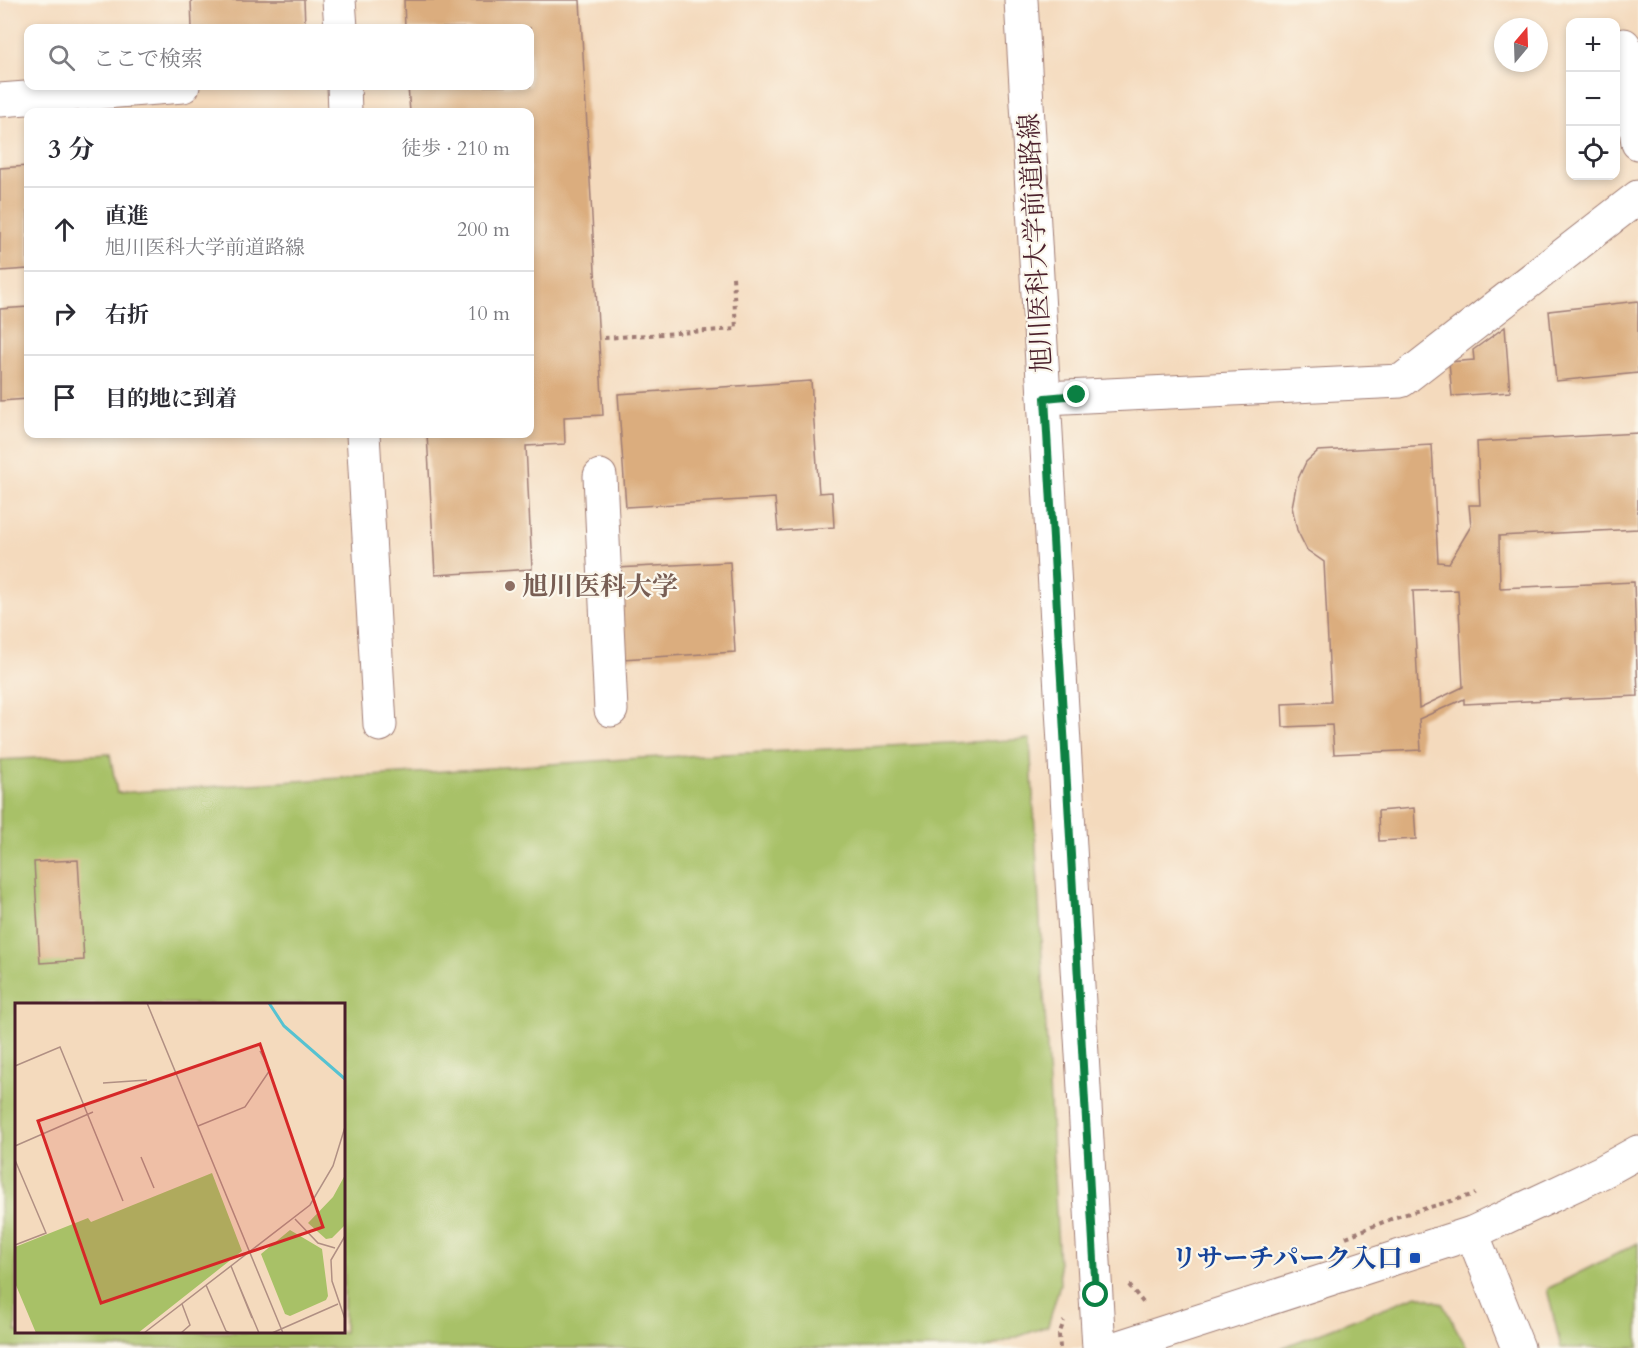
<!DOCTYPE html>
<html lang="ja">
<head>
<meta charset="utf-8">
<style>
	body { margin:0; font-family:Cardo,"Noto Serif JP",serif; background:#f7f7f7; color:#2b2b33 }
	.controls { position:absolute; right:18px; top:18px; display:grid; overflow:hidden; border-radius:12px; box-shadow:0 3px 9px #0003 }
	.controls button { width:54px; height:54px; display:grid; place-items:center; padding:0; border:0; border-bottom:2px solid #e1e1e2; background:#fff; color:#2b2b33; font:30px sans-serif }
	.compass { position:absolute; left:1494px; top:18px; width:54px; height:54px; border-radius:50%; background:#fff; box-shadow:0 3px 9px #0003; rotate:19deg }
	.stop { position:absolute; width:18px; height:18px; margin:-14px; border:4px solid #0b8043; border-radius:50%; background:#fff }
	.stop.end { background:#0b8043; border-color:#fff; box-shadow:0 2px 6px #0008 }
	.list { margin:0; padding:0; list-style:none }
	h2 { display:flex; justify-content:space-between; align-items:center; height:78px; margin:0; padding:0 24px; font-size:26px }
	h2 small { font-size:20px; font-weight:400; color:#7c7c81 }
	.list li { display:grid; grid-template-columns:39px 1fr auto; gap:18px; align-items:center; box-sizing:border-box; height:84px; padding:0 24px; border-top:2px solid #e1e1e2 }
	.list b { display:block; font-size:22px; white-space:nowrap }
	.list p { margin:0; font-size:20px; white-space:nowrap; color:#7c7c81 }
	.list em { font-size:20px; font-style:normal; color:#7c7c81 }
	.icon { flex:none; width:33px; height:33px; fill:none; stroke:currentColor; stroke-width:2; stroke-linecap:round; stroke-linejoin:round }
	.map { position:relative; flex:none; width:1638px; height:1348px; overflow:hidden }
	.search { position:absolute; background:#fff; box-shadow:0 3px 9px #0003; left:24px; top:24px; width:510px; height:66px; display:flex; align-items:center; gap:15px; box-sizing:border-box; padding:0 21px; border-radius:12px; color:#7c7c81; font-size:22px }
	.panel { position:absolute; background:#fff; box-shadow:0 3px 9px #0003; left:24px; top:108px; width:510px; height:330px; border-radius:12px }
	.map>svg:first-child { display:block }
	.green { fill:#a8c167; stroke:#797049; stroke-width:1.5; fill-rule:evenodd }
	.building { fill:#dbad7e; fill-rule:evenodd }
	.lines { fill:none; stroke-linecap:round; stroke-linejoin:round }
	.minor-casing { stroke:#9f7c74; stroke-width:35 }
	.path { stroke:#9f7c74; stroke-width:4; stroke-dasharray:4.5 4.5; stroke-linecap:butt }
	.minor { stroke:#fff; stroke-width:33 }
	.route { stroke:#0b8043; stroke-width:8 }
	.education-dot { fill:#8d6e63; stroke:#fbf7ec; stroke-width:2 }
	.transit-dot { fill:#1a4fb4; stroke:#fbf7ec; stroke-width:2 }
	.labels { text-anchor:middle; stroke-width:4.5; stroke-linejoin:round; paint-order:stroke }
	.street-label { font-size:26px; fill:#4a1f2b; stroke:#fbf7ec }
	.education-label { font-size:26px; font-weight:bold; fill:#785e54; stroke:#fbf7ec; text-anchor:start }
	.transit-label { font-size:26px; font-weight:bold; fill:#164399; stroke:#fbf7ec; text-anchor:end }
	.inset-river { fill:none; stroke:#56c2d1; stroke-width:3 }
	.inset-road { fill:none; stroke:#b08f83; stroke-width:1.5 }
	.view { fill:#d62828; fill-opacity:0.15; stroke:#d62828; stroke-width:3 }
	.inset-edge { fill:none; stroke:#4a1f2b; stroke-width:3 }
</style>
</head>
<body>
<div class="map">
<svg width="1638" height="1348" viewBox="0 0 1638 1348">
	<rect width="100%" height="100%" fill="#fbf7ec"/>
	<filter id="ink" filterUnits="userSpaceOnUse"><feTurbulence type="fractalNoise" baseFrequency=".0167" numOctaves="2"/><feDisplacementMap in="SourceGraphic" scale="12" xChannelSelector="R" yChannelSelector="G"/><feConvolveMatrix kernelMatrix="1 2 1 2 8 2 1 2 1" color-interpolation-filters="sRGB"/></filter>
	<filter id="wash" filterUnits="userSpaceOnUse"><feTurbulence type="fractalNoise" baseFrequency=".008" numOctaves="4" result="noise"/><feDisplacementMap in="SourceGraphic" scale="24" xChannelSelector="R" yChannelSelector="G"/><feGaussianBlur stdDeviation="1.35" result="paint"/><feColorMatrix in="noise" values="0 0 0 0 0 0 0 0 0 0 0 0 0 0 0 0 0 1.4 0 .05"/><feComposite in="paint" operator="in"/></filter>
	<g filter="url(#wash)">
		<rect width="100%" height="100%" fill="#f4dabd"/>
		<!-- green -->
		<g class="green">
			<path d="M1030,739L1060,1284L1048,1326L986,1348H0V760L110,754L117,793L641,758ZM16,1004H344V1332H16Z"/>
			<path d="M1638,1243V1348H1561L1547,1289Z"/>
			<path d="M1417,1295L1442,1303L1467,1348H1281Z"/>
		</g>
		<g id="blocks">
			<!-- building -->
			<g class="building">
				<path d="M191,0H304L305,25L192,28Z"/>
				<path d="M404,0H580L603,415L564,417L565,444L526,446L532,569L435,575L427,434H530V112H410L408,86H530V28H405Z"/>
				<path d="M28,166V269L0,271V168Z"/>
				<path d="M1638,301V373L1556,381L1549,311Z"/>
				<path d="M28,307V399L0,401V309Z"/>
				<path d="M1505,327L1510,392L1452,396L1449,362L1474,360L1473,350Z"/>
				<path d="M811,381L819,493L832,492L834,527L778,531L775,498L626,507L618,394Z"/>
				<path d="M1638,433V529L1499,536L1500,588L1634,582L1638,696L1464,704V699L1419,719L1421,750L1334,754L1332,725L1283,727L1282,704L1331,702L1324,562L1307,550L1297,530L1292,507L1297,481L1306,462L1318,451L1432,445L1438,562L1449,563L1471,526L1469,505H1480L1477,442ZM1458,590L1463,687L1419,708L1413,591Z"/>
				<path d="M730,562L735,652L622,659L617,568Z"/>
				<path d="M1414,808L1416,839L1379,841L1378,811Z"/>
				<path d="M78,860L84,960L40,963L34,862Z"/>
			</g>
		</g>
	</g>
	<g filter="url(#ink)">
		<use href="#blocks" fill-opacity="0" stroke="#9f7c74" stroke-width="1.5"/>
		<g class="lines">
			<defs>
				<g id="minor">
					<path d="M339,0L341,28"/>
					<path d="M1021,0L1099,1348"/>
					<path d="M1624,45L1638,143"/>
					<path d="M344,86L345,112"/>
					<path d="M0,100L183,86"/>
					<path d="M1045,398L1401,381L1638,197"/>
					<path d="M363,434L380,725"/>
					<path d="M600,476L611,710"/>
					<path d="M1472,1233L1518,1348"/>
					<path d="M1116,1348L1472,1233L1602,1172L1638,1152"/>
				</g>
			</defs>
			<!-- minor casing -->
			<use href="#minor" class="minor-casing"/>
			<!-- path -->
			<g class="path">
				<path d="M604,338L736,329L733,276"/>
				<path d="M1346,1237L1396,1217L1475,1194"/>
				<path d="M1129,1285L1145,1305"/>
				<path d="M1060,1348L1059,1335L1064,1321"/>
			</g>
			<!-- minor -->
			<use href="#minor" class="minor"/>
		</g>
	</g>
	<g class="lines" filter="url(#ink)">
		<!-- route -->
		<path class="route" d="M1077,395L1045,398L1096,1295"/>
	</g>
	<!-- markers -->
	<circle class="education-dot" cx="510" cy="586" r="6"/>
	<rect class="transit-dot" x="1409" y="1252" width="12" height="12" rx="3"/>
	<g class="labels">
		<!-- street labels -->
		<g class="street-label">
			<text transform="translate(1035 243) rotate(-93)" y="9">旭川医科大学前道路線</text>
		</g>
		<!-- education labels -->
		<g class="education-label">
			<text x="522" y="595">旭川医科大学</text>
		</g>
		<!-- transit labels -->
		<g class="transit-label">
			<text x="1403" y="1267">リサーチパーク入口</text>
		</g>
	</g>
	<!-- overview -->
	<g transform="translate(15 1003)">
		<rect width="330" height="330" fill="#f4dabd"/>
		<path d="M197,170L227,248L123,330H21L0,280V244L73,215L76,219ZM330,172V222L317,235L311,236L293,220L318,194ZM275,227L307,246L313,293L311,297L275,313L270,311L246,251Z" fill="#a8c167"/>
		<path class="inset-river" d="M254,0L269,23L330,76"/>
		<path class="inset-road" d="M132,0L268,330M0,63L45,44L108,198M88,80L132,77M183,123L230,104L255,67L245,48M0,143L78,109M126,154L139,185M0,157L31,230L0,242M280,216L303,240L320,245M330,233L316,257L317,278L330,316M216,263L237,315M223,280L244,330M191,282L211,328L215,330M129,330L295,202L318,163L330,124M166,330L175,322L167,301M257,330L323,301"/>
		<path class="view" d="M245,41L308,224L86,300L23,118Z"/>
		<rect width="330" height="330" class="inset-edge"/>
	</g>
</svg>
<div class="controls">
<button>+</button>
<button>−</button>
<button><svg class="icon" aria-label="locate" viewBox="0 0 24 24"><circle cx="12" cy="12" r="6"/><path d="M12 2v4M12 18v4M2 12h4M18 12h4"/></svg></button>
</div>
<svg class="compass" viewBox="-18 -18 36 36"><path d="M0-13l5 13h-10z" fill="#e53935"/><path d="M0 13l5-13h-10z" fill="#7c7c81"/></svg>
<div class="stop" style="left:1096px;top:1295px"></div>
<div class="stop end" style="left:1077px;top:395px"></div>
<div class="search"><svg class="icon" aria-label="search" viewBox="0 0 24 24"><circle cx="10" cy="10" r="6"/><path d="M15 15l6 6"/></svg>ここで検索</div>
<section class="panel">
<h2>3 分<small>徒歩 · 210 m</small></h2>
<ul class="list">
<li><svg class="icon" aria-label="ahead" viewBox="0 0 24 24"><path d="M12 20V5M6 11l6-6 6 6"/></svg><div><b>直進</b><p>旭川医科大学前道路線</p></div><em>200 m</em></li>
<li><svg class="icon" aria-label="right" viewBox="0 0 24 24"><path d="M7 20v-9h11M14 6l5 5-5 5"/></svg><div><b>右折</b></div><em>10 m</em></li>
<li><svg class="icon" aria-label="arrive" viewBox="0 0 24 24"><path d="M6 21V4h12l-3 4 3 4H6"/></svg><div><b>目的地に到着</b></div></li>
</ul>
</section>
</div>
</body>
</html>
